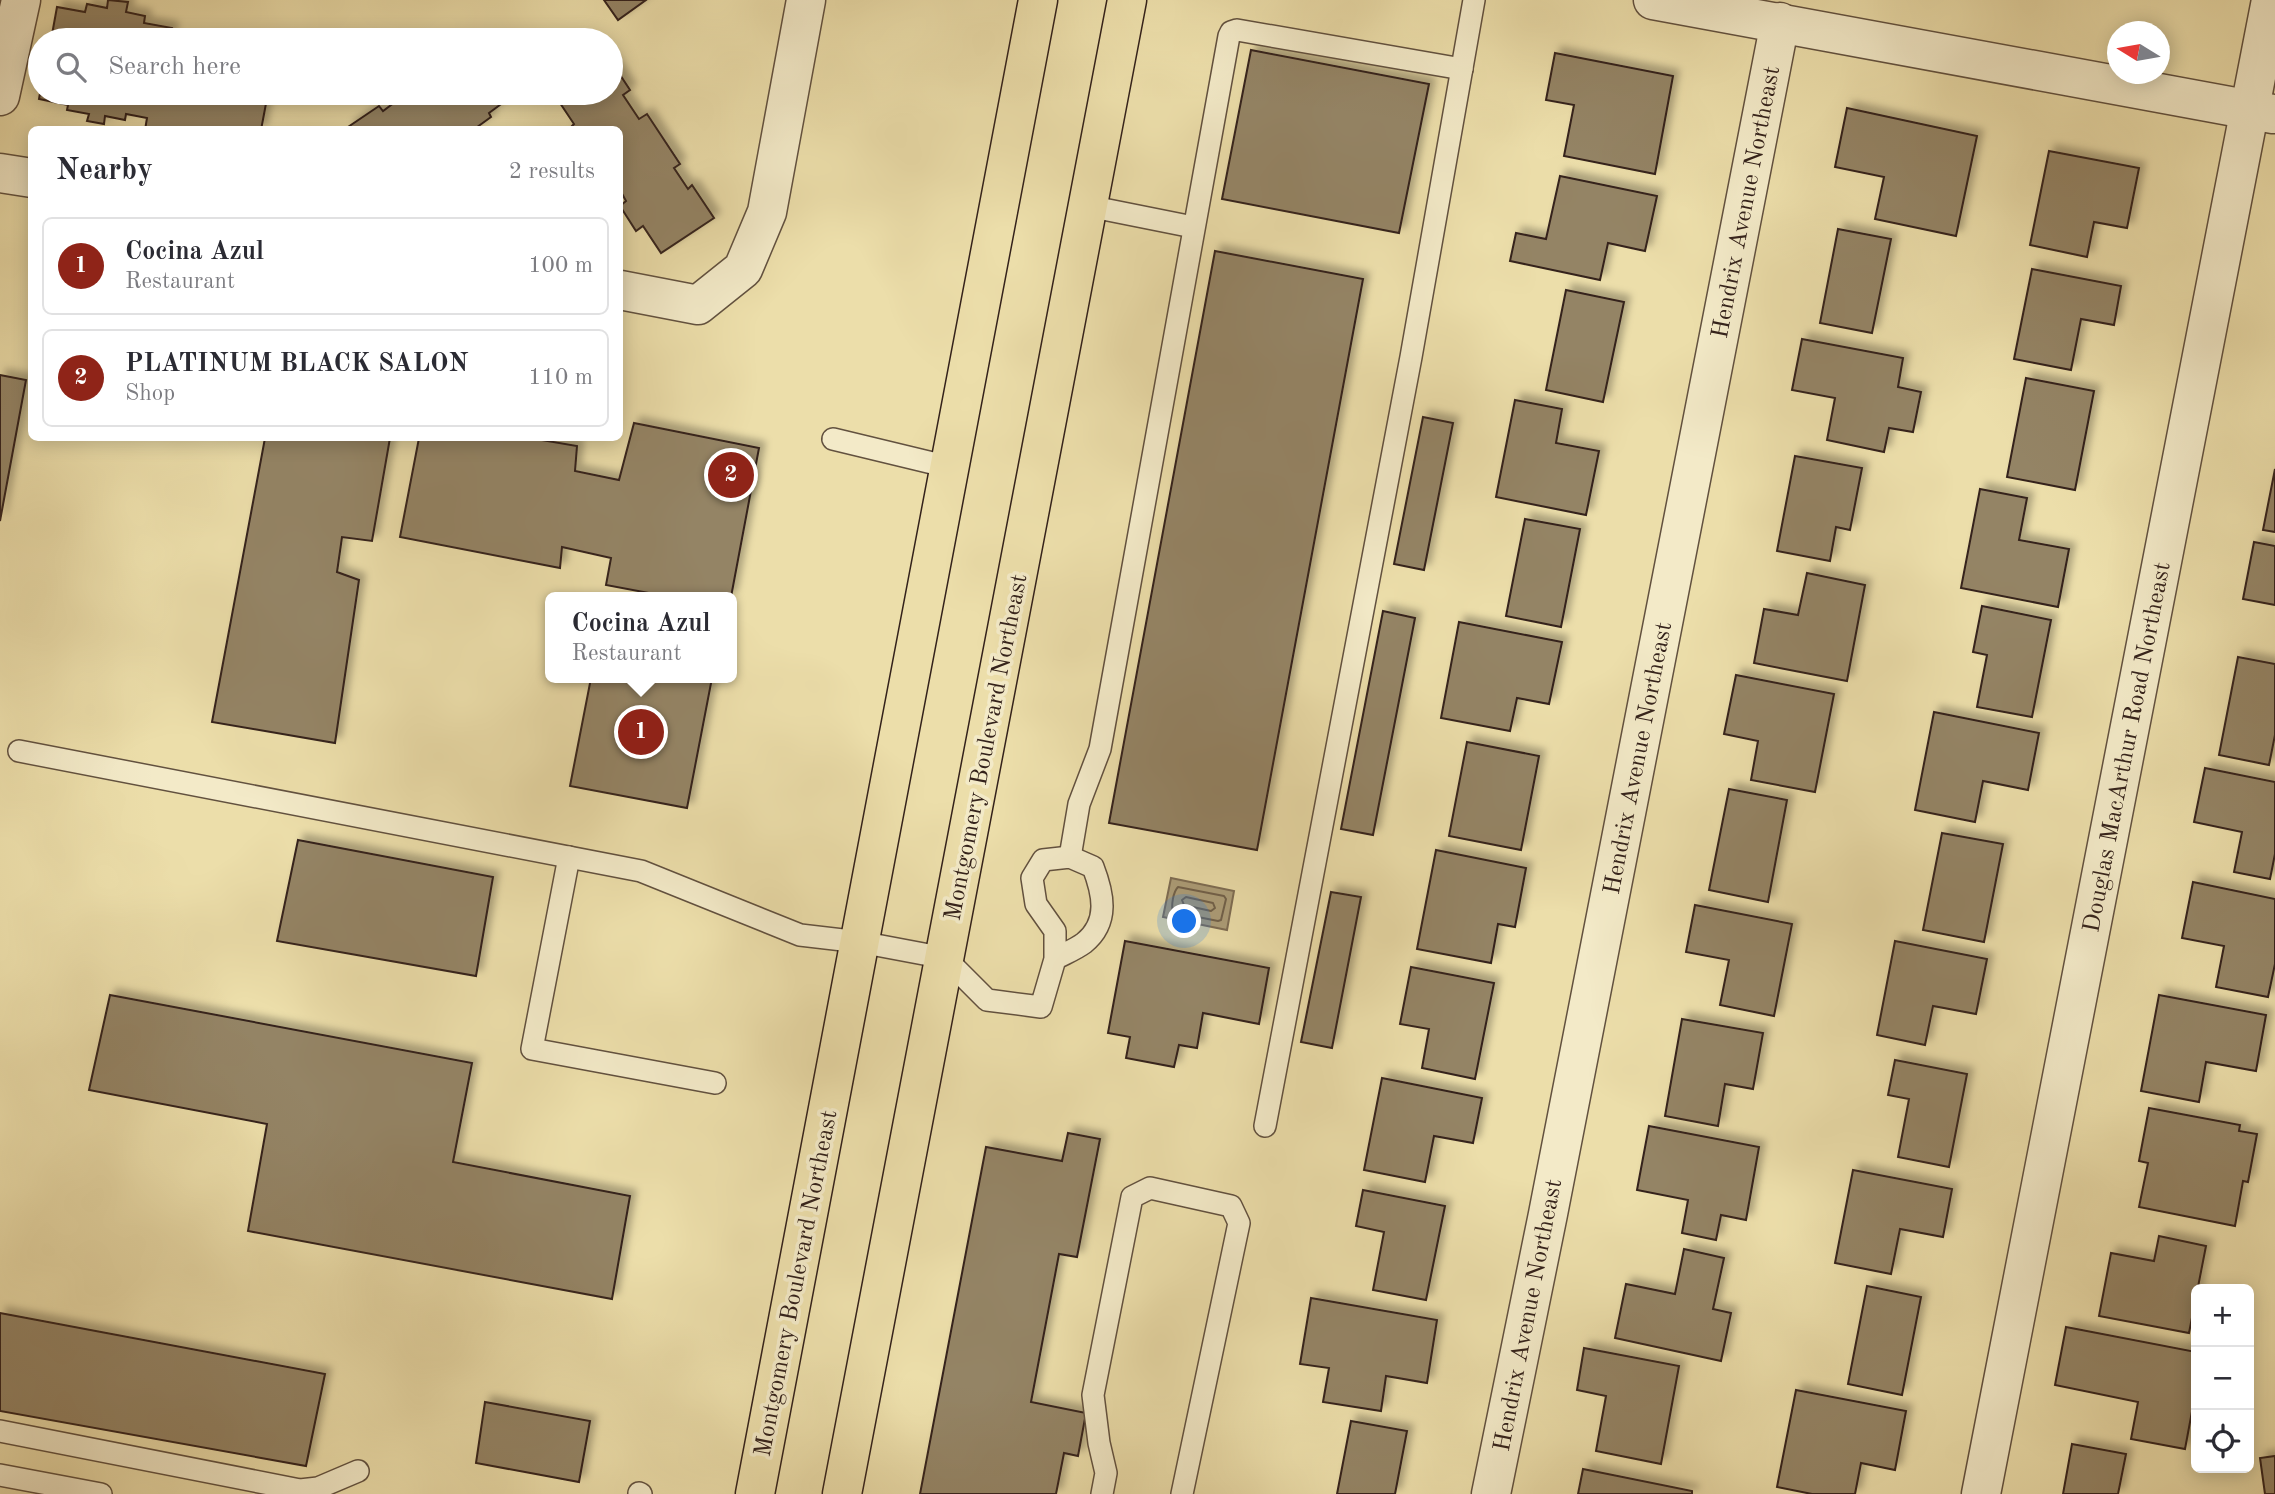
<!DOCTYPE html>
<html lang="en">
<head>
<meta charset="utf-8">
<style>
	body { margin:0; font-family:"Old Standard TT",serif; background:#f7f7f7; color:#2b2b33 }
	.controls { position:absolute; right:21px; bottom:21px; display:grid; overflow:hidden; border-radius:10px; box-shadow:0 4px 18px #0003 }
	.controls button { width:63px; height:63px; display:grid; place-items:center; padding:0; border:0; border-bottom:2px solid #e1e1e2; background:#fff; color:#2b2b33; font:35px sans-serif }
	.compass { position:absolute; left:2107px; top:21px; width:63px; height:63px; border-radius:50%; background:#fff; box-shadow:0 4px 18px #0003; rotate:281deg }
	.you { position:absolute; left:1185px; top:922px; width:24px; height:24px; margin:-18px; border:5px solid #fff; border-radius:50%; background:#1a73e8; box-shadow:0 0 0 10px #1a73e833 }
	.badge { display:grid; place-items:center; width:46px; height:46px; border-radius:50%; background:#8f2418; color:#fff; font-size:23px; font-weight:700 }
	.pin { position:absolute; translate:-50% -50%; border:4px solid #fff; box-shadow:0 2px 7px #0006 }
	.popup { position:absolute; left:545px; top:592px; width:192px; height:91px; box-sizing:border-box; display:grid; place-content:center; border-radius:10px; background:#fff; filter:drop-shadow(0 2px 5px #0005); font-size:23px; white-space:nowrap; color:#7c7c81 }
	.popup b { font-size:26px; color:#2b2b33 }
	.popup::after { content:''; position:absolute; left:50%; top:100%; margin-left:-14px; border:14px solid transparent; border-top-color:#fff }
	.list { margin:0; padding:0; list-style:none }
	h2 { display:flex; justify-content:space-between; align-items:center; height:91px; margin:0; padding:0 28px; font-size:30px }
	h2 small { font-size:23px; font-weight:400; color:#7c7c81 }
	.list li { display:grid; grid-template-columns:46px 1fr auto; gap:21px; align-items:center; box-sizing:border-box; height:98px; margin:0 14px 14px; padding:0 14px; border:2px solid #e1e1e2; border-radius:10px }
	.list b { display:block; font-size:26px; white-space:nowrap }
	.list p { margin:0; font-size:23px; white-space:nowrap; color:#7c7c81 }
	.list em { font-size:23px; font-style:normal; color:#7c7c81 }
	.icon { flex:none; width:38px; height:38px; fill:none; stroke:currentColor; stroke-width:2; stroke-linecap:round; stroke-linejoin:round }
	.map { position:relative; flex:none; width:2275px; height:1494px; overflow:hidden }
	.search { position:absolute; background:#fff; box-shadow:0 4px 18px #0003; left:28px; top:28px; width:595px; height:77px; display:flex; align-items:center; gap:18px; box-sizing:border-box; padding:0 24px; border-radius:38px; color:#7c7c81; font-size:26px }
	.panel { position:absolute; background:#fff; box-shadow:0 4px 18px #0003; left:28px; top:126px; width:595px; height:315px; border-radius:10px }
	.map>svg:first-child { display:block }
	.water { fill:#ad9e79; stroke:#7d6c53; stroke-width:2 }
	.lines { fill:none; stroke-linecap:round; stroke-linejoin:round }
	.shore { stroke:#70604a; stroke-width:2 }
	.building { fill:#948465; stroke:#34221b; stroke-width:2; filter:url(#shadow) }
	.service-casing { stroke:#62513f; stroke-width:24 }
	.minor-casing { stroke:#62513f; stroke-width:41 }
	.primary-casing { stroke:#34221b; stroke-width:41 }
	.service { stroke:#f3eac8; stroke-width:21 }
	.minor { stroke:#f3eac8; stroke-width:38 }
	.primary { stroke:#ecdeaa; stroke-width:38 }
	.labels { text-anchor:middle; stroke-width:7; stroke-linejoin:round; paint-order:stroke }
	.street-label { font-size:24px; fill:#34221b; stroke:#f3eac8 }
</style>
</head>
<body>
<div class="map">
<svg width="2275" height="1494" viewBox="0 0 2275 1494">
	<defs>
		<filter id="shadow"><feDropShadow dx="6" dy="-6" stdDeviation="3.5" flood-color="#0004"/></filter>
	</defs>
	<rect width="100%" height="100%" fill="#ecdeaa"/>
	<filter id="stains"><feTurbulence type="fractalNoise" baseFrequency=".00286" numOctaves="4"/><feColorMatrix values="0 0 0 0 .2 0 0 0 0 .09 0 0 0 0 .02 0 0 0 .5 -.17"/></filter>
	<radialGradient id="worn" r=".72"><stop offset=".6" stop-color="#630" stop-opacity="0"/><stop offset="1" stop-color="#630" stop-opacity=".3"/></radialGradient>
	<!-- water -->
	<path class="water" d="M1171,878L1234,891L1227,930L1163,917Z"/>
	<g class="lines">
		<!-- shore -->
		<g class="shore">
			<path d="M1178,887L1224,896L1226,899L1221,920L1218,921L1173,912C1171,906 1173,892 1178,887Z"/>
			<path d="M1186,897L1213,903L1215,908L1211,911L1184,905L1182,900Z"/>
		</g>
	</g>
	<!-- building -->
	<g class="building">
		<path d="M108,0L128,2L126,12L145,16L144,23L172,28L170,40H51L57,7L85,12L87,4L107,8Z"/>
		<path d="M604,0H646L618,20Z"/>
		<path d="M1251,50L1429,84L1399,233L1222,199Z"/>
		<path d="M1555,53L1673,76L1655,174L1564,156L1574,105L1546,100Z"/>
		<path d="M611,61L630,90L623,95L639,119L647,114L680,164L674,168L688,189L692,185L714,218L661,253L643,226L636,231L620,206L626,201L620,190V130H568L574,124L556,97L562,93H611Z"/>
		<path d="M40,93H268L261,130H145L147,118L126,114L125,120L105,116L104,124L87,121L89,114L67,110L68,105L39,99Z"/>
		<path d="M396,93H516L489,113L491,117L473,130H350L348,127L379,106L383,111L399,99Z"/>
		<path d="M1847,108L1977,136L1956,236L1875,219L1884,177L1835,167Z"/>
		<path d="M2049,151L2139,168L2127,228L2094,222L2087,257L2030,245Z"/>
		<path d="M1560,176L1657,196L1645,251L1608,243L1600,280L1510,261L1516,233L1546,239Z"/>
		<path d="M1838,229L1891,239L1872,333L1820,323Z"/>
		<path d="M1215,251L1363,279L1257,850L1109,823Z"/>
		<path d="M2032,269L2121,286L2114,325L2081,319L2071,370L2014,359Z"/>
		<path d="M1566,290L1624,302L1603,402L1546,390Z"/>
		<path d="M1802,339L1903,358L1898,387L1921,392L1913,432L1889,428L1884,452L1827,440L1835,398L1792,390Z"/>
		<path d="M0,375L26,380L0,521Z"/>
		<path d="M2026,378L2094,391L2075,490L2007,477Z"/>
		<path d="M1515,400L1562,409L1556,443L1599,451L1586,515L1496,497Z"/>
		<path d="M1423,417L1453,423L1424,570L1394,564Z"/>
		<path d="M634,423L759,448L731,597H670L606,585L611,558L562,547L560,568L400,537L419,438H530L577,446L575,471L619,480Z"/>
		<path d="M265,438H390L372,541L342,537L337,572L359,580L335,743L212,722Z"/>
		<path d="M1795,456L1862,468L1850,530L1836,527L1830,561L1777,551Z"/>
		<path d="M2275,469V532L2263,530Z"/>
		<path d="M1980,489L2027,498L2019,540L2069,549L2058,607L1961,588Z"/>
		<path d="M1525,519L1580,529L1561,627L1506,616Z"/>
		<path d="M2254,542L2275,546V605L2243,599Z"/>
		<path d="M1807,573L1865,585L1847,681L1754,663L1764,609L1798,615Z"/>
		<path d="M1982,606L2051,620L2032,717L1977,707L1987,655L1973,652Z"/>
		<path d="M1383,611L1415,618L1373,835L1341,829Z"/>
		<path d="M1459,622L1562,642L1549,704L1517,698L1510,731L1441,718Z"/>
		<path d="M2238,657L2275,664V735L2269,765L2219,755Z"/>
		<path d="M1736,675L1834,694L1815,792L1751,780L1758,741L1724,734Z"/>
		<path d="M591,678H712L687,808L570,786Z"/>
		<path d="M1934,712L2039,733L2028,790L1983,781L1975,822L1915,810Z"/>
		<path d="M1467,742L1539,756L1521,850L1449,836Z"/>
		<path d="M2205,768L2275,782V854L2270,879L2234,872L2242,832L2194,822Z"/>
		<path d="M1729,789L1787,800L1768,902L1709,890Z"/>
		<path d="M1942,833L2003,844L1984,942L1923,930Z"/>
		<path d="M298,840L493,877L476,976L277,941Z"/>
		<path d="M1436,850L1526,868L1515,927L1498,924L1491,963L1417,949Z"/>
		<path d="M2193,882L2275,899V964L2268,997L2216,987L2224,946L2182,938Z"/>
		<path d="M1331,892L1361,897L1332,1048L1301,1042Z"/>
		<path d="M1695,905L1792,924L1774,1016L1720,1005L1729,960L1686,952Z"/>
		<path d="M1125,941L1269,968L1259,1024L1203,1013L1197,1048L1179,1045L1174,1067L1126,1058L1130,1037L1108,1033Z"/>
		<path d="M1895,941L1987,959L1976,1014L1933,1006L1925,1045L1877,1035Z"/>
		<path d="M1411,967L1494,983L1475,1079L1422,1068L1429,1029L1400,1024Z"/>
		<path d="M110,995L472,1063L453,1162L630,1196L612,1299L248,1231L267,1124L89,1090Z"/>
		<path d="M2159,995L2266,1015L2256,1071L2206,1062L2199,1102L2141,1091Z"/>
		<path d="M1682,1019L1763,1033L1753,1089L1725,1084L1718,1126L1665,1116Z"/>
		<path d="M1895,1060L1967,1074L1949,1167L1898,1157L1909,1099L1888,1095Z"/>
		<path d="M1382,1078L1482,1098L1473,1143L1434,1136L1425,1182L1364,1170Z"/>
		<path d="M2149,1108L2240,1125L2239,1131L2257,1134L2248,1182L2243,1181L2235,1226L2139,1207L2148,1163L2139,1161Z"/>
		<path d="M1649,1126L1759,1147L1746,1220L1721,1215L1716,1240L1682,1233L1688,1200L1637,1190Z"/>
		<path d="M1068,1133L1100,1139L1077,1257L1059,1254L1031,1402L1086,1413L1078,1456L1064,1453L1056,1494H920L986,1147L1062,1161Z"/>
		<path d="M1853,1170L1952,1189L1943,1237L1900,1229L1891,1274L1835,1263Z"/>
		<path d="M1363,1190L1445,1206L1426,1300L1373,1290L1384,1232L1356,1226Z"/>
		<path d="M2159,1236L2206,1246L2189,1333L2099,1316L2111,1253L2154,1261Z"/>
		<path d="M1684,1249L1724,1258L1713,1309L1731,1313L1721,1361L1615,1338L1626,1284L1675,1294Z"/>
		<path d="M1867,1286L1921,1297L1902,1395L1848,1384Z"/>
		<path d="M1311,1298L1437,1320L1427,1383L1386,1376L1381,1411L1323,1402L1329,1368L1300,1364Z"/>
		<path d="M0,1313L325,1374L306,1466L0,1411Z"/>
		<path d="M2066,1327L2196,1352V1390L2185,1449L2131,1439L2138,1402L2055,1385Z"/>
		<path d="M1584,1348L1679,1366L1661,1464L1596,1451L1606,1396L1577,1390Z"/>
		<path d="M1796,1390L1906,1411L1895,1470L1861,1463L1855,1494H1812L1777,1487Z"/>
		<path d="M485,1402L590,1421L579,1482L476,1463Z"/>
		<path d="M1351,1421L1407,1431L1395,1494H1337Z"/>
		<path d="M2072,1444L2126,1454L2118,1494H2063Z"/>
		<path d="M2275,1456V1494H2265L2260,1458Z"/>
		<path d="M1583,1469L1692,1491V1494H1578Z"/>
	</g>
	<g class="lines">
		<defs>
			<g id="service">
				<path d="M1088,206L1193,227"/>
				<path d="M833,439L949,467"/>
				<path d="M19,751L641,871L800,935L860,942L945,958L987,1000L1041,1007L1055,959V931L1036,904L1032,878L1043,860L1070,857L1093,867C1103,893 1110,922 1084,943C1076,949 1064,954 1055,959"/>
				<path d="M569,857L532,1049L715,1083"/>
				<path d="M1070,857L1079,804L1100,749L1229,36L1231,32L1237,30L1462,69"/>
				<path d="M1265,1126L1411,357L1474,0"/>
				<path d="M0,1431L300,1490L318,1488L358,1471"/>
				<path d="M0,1475L101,1494"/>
				<path d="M639,1493L641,1494"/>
				<path d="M1102,1494L1106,1473L1099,1443L1093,1395L1132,1197L1150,1188L1231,1206L1239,1223L1182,1494"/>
			</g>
			<g id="minor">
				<path d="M1653,0L2273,114"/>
				<path d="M0,96L21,0"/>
				<path d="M0,173L32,178"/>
				<path d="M620,290L698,305L743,269L767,212L806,0"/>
				<path d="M1491,1494L1548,1214L1780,22"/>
				<path d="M1981,1494L2271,0"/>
			</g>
			<g id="primary">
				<path d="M755,1494L1038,0"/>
				<path d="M842,1494L1127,0"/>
			</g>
		</defs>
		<!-- service casing -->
		<use href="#service" class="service-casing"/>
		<!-- minor casing -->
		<use href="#minor" class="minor-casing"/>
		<!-- primary casing -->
		<use href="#primary" class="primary-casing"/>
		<!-- service -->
		<use href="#service" class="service"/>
		<!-- minor -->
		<use href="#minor" class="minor"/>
		<!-- primary -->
		<use href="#primary" class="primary"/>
	</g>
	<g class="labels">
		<!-- street labels -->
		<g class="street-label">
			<text transform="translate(1745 202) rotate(-79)" y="8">Hendrix Avenue Northeast</text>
			<text transform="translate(985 747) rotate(-79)" y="8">Montgomery Boulevard Northeast</text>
			<text transform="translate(2126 747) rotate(-79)" y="8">Douglas MacArthur Road Northeast</text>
			<text transform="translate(1637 758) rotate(-79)" y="8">Hendrix Avenue Northeast</text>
			<text transform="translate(795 1283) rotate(-79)" y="8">Montgomery Boulevard Northeast</text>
			<text transform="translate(1527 1315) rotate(-79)" y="8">Hendrix Avenue Northeast</text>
		</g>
	</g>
	<rect width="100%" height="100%" filter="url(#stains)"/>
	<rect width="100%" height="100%" fill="url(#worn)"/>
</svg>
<div class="controls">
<button>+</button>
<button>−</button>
<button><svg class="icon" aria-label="locate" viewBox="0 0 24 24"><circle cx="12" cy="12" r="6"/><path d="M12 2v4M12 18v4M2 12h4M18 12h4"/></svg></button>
</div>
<svg class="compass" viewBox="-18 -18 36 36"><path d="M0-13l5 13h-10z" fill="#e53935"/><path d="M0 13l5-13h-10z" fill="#7c7c81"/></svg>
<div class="you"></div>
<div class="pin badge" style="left:641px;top:732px">1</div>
<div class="popup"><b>Cocina Azul</b>Restaurant</div>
<div class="pin badge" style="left:731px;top:475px">2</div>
<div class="search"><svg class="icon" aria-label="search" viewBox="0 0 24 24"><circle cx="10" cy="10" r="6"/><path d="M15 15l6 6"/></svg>Search here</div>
<section class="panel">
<h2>Nearby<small>2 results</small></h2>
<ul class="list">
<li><span class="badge">1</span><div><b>Cocina Azul</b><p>Restaurant</p></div><em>100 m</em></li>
<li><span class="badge">2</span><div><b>PLATINUM BLACK SALON</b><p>Shop</p></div><em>110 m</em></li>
</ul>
</section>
</div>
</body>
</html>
